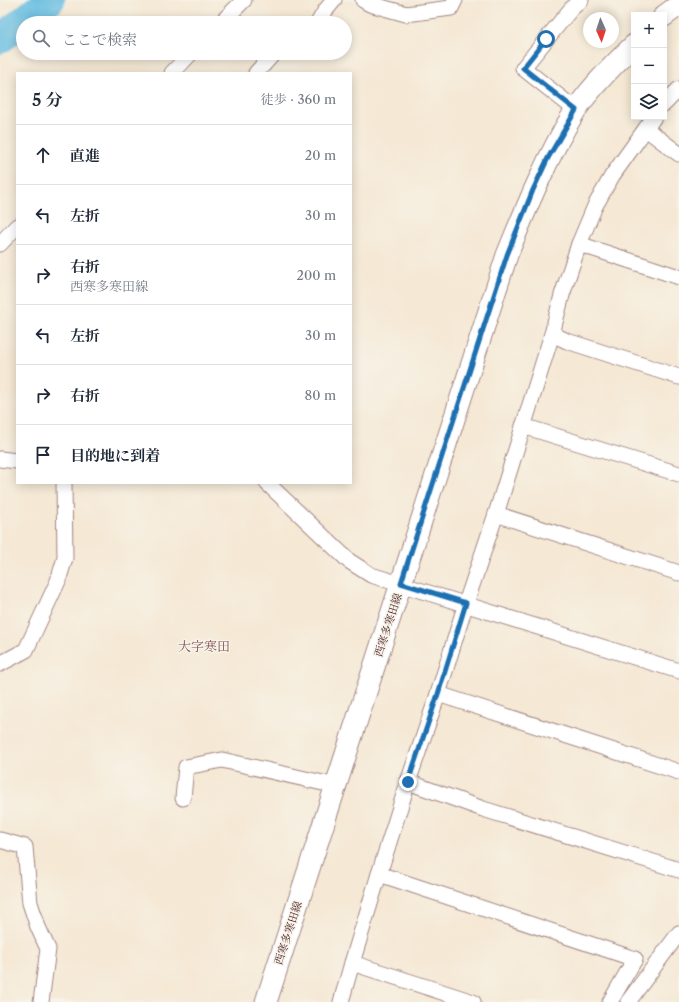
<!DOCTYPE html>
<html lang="ja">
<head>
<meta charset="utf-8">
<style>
	body { margin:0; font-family:"Libre Caslon Text","Noto Serif JP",serif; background:#f2f2f3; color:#1f2937 }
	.controls { position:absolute; right:12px; top:12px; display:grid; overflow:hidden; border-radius:0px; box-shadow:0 2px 10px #0003 }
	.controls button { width:36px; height:36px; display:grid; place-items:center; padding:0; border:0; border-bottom:1px solid #e0e1e3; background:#fff; color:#1f2937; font:20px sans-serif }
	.compass { position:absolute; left:583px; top:12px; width:36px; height:36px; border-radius:50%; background:#fff; box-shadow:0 2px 10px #0003; rotate:177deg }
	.stop { position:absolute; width:12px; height:12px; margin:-9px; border:3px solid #1f6fb2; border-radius:50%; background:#fff }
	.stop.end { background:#1f6fb2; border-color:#fff; box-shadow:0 1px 4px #0008 }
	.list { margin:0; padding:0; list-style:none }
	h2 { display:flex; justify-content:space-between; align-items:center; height:52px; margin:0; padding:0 16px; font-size:17px }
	h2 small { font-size:13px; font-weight:400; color:#747a83 }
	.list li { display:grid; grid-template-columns:26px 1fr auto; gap:12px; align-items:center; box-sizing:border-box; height:60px; padding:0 16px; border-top:1px solid #e0e1e3 }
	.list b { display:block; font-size:15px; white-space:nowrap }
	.list p { margin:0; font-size:13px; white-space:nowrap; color:#747a83 }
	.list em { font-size:13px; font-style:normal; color:#747a83 }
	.icon { flex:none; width:22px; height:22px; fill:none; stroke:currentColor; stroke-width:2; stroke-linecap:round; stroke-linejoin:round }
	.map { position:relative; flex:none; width:679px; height:1002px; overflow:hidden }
	.search { position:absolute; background:#fff; box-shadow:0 2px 10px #0003; left:16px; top:16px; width:336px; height:44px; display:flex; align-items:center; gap:10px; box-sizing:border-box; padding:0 14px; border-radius:22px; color:#747a83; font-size:15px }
	.panel { position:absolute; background:#fff; box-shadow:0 2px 10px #0003; left:16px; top:72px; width:336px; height:412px; border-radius:0px }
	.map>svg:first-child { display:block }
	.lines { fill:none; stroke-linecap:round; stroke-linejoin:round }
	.river { stroke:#64bce1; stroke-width:30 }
	.minor-casing { stroke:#a08480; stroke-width:17 }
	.secondary-casing { stroke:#a08480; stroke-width:23 }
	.minor { stroke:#fff; stroke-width:15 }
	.secondary { stroke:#fff; stroke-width:21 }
	.route { stroke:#1f6fb2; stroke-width:5 }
	.labels { text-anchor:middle; stroke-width:3; stroke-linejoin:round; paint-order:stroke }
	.street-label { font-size:11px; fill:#4a1f2b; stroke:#f7f3e8 }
	.quarter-label { font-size:13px; fill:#825054; stroke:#f7f3e8 }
</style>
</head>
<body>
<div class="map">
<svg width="679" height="1002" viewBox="0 0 679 1002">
	<rect width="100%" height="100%" fill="#f7f3e8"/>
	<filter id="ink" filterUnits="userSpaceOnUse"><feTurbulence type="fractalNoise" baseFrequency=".025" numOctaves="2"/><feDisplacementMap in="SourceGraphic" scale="8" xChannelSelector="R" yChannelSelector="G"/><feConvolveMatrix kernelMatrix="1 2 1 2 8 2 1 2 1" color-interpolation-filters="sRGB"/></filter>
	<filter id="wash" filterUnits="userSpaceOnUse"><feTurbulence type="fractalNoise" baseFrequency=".012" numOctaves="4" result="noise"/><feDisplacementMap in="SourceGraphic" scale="16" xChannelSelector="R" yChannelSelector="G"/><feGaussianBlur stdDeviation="0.9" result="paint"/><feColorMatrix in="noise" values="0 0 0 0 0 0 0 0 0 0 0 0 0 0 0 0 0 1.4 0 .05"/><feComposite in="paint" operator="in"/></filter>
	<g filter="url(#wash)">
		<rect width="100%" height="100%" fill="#f5e8d4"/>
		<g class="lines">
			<!-- river -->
			<path class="river" d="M0,39L50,0"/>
		</g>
	</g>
	<g filter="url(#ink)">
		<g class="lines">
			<defs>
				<g id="minor">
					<path d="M363,0L370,4L406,14L451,8L455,0"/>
					<path d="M221,23L244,0"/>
					<path d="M318,23L325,11L334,0"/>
					<path d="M172,73L191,53"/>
					<path d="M256,73L274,53"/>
					<path d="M664,104L679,89"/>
					<path d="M576,110L523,68L571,9L581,0"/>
					<path d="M646,129L679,154"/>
					<path d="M0,244L17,226"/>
					<path d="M579,244L679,277"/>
					<path d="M552,334L567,341L679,377"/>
					<path d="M523,426L679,474"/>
					<path d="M0,459L17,461"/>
					<path d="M267,483L349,561L371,575L679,671"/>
					<path d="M496,514L679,573"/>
					<path d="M0,664L26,650L58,581L65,558L64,483"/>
					<path d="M438,694L679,772"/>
					<path d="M408,782L483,809L679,870"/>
					<path d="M183,798L186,767L222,760L336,786"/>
					<path d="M0,840L25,847L30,903L38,927L48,949L41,1002"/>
					<path d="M379,874L635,959L610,1002"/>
					<path d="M352,963L473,1002"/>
					<path d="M341,1002L352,963L379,874L408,782L438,694L466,603L496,514L552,334L562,295L579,244L595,206L612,176L654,117"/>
					<path d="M628,1002L679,933"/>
				</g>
				<g id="secondary">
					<path d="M664,16L679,5"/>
					<path d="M266,1002L507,255C527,206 547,157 575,111C591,87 613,65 634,45"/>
				</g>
			</defs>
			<!-- minor casing -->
			<use href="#minor" class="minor-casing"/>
			<!-- secondary casing -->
			<use href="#secondary" class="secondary-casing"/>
			<!-- minor -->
			<use href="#minor" class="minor"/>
			<!-- secondary -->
			<use href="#secondary" class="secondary"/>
		</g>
	</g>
	<g class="lines" filter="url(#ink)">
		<!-- route -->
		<path class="route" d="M408,782L438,694L466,603L401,583L507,255L533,190L548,158L576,110L523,68L546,39"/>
	</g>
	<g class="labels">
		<!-- street labels -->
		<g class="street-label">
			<text transform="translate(388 625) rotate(-72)" y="4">西寒多寒田線</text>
			<text transform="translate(288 933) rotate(-72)" y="4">西寒多寒田線</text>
		</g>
		<!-- quarter labels -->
		<g class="quarter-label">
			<text x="204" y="651">大字寒田</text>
		</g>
	</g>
</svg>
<div class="controls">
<button>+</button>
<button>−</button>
<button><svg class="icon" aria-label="layers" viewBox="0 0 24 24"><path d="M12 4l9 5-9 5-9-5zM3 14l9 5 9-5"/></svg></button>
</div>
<svg class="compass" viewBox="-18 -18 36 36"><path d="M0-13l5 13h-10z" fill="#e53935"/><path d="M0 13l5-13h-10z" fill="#747a83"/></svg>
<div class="stop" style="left:546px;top:39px"></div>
<div class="stop end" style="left:408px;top:782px"></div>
<div class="search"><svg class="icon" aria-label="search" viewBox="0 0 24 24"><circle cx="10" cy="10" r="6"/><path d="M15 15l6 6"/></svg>ここで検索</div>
<section class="panel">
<h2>5 分<small>徒歩 · 360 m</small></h2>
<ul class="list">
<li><svg class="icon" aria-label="ahead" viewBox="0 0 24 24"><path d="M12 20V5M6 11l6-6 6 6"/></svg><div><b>直進</b></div><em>20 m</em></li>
<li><svg class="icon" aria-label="left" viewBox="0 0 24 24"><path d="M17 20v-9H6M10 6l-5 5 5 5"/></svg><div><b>左折</b></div><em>30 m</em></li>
<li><svg class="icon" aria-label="right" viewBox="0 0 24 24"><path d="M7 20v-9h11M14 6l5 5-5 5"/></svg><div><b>右折</b><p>西寒多寒田線</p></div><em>200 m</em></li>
<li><svg class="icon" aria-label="left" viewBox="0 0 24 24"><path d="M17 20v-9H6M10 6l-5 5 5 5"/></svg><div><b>左折</b></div><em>30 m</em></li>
<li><svg class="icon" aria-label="right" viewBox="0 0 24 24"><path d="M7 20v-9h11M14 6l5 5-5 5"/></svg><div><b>右折</b></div><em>80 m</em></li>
<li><svg class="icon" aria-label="arrive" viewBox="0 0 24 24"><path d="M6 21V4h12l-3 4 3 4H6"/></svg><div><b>目的地に到着</b></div></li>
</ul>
</section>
</div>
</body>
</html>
